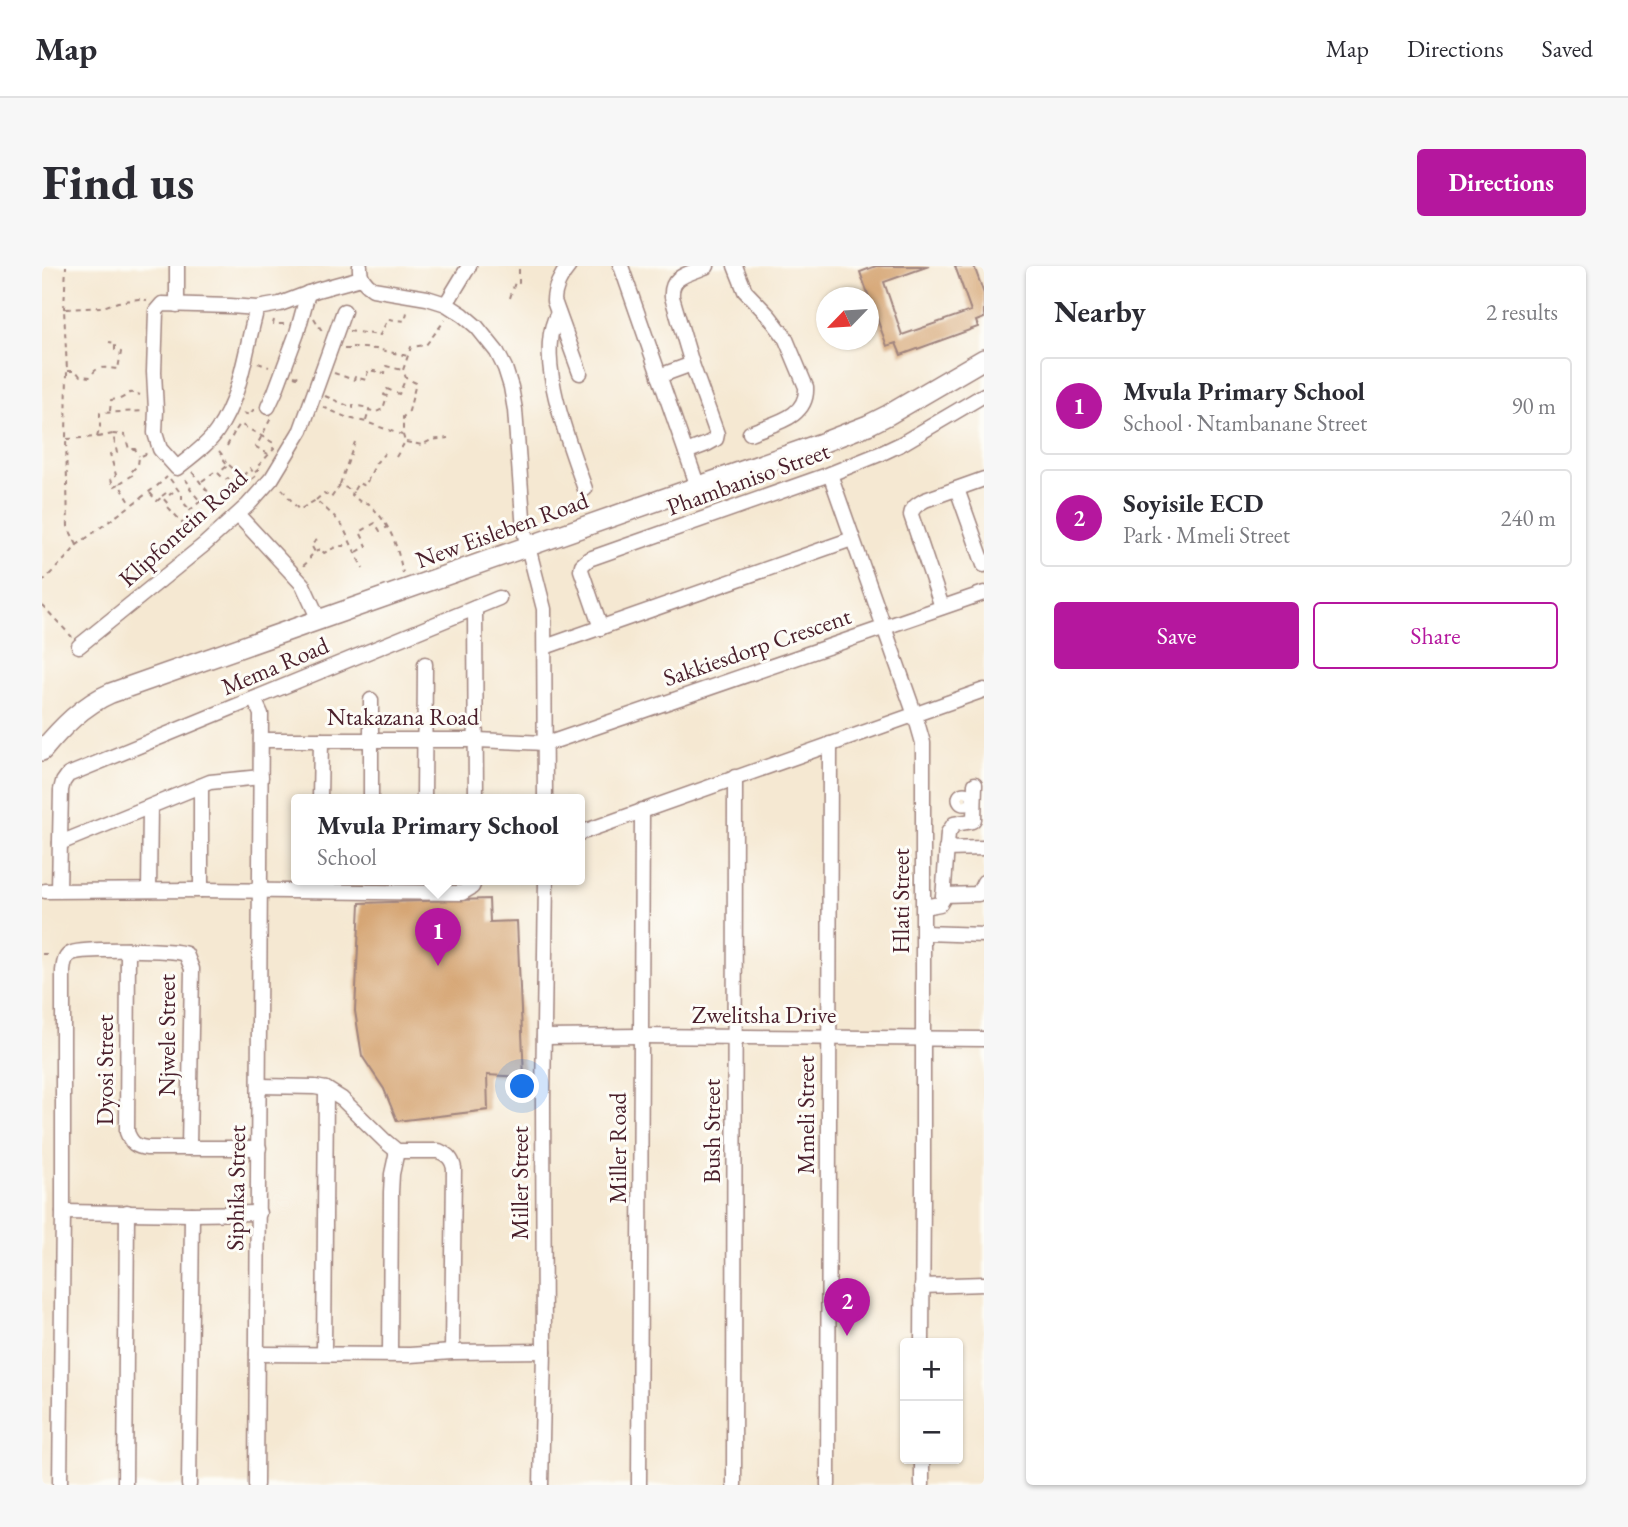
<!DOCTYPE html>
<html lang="en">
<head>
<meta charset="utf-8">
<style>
	body { margin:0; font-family:"EB Garamond",serif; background:#f7f7f7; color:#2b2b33 }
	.controls { position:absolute; right:21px; bottom:21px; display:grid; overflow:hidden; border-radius:7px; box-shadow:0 2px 5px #0004 }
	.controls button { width:63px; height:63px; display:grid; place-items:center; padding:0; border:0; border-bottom:2px solid #e1e1e2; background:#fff; color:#2b2b33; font:35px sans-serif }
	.compass { position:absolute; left:774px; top:21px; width:63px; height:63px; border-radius:50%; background:#fff; box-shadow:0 2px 5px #0004; rotate:245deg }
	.you { position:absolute; left:481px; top:821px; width:24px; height:24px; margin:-18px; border:5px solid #fff; border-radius:50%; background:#1a73e8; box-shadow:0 0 0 10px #1a73e833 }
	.badge { display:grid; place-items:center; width:46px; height:46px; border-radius:50%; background:#b5179e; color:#fff; font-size:23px; font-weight:700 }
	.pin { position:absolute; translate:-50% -58px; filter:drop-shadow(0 2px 4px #0008) }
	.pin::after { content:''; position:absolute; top:37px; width:24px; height:21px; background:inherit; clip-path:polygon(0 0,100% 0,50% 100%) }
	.popup { position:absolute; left:249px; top:528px; width:294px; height:91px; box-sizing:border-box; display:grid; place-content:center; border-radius:7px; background:#fff; filter:drop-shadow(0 2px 5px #0005); font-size:23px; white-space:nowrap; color:#7c7c81 }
	.popup b { font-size:26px; color:#2b2b33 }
	.popup::after { content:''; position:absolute; left:50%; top:100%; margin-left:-14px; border:14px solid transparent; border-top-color:#fff }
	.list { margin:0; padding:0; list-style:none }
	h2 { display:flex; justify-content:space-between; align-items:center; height:91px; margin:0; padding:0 28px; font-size:30px }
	h2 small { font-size:23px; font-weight:400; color:#7c7c81 }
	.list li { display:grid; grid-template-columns:46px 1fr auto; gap:21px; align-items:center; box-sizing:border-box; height:98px; margin:0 14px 14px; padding:0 14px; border:2px solid #e1e1e2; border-radius:7px }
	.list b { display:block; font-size:26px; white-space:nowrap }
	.list p { margin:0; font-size:23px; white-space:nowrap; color:#7c7c81 }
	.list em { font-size:23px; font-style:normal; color:#7c7c81 }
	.actions { display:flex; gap:14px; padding:21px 28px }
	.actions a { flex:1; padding:16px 0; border:2px solid #b5179e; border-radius:7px; text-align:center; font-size:24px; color:#b5179e }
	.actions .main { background:#b5179e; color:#fff }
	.map { position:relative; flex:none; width:942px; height:1219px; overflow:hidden; border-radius:7px }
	header { display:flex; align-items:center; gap:42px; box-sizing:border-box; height:98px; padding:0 35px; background:#fff; border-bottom:2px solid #e1e1e2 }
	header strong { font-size:33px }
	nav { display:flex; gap:38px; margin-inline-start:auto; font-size:24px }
	.intro { display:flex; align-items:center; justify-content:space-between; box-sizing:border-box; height:168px; padding:0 42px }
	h1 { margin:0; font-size:49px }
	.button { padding:18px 32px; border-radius:7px; background:#b5179e; color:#fff; font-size:24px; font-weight:700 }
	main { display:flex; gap:42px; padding:0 42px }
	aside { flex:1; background:#fff; border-radius:7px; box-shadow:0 2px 5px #0004 }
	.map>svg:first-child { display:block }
	.building { fill:#d6a674 }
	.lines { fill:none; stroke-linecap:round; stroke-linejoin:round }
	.minor-casing { stroke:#a0847e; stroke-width:17 }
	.major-casing { stroke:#a0847e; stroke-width:22 }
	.path { stroke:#a0847e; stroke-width:2; stroke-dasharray:5 5; stroke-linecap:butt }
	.minor { stroke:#fff; stroke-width:14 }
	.major { stroke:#fff; stroke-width:19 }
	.labels { text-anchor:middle; stroke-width:6; stroke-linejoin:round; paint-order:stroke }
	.street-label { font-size:24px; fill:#4a1f2b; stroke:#fdfcf7 }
</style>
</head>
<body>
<header>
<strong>Map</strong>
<nav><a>Map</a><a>Directions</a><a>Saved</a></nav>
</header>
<div class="intro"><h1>Find us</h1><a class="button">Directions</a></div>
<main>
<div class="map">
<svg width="942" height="1219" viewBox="0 0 942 1219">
	<rect width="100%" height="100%" fill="#fdfcf7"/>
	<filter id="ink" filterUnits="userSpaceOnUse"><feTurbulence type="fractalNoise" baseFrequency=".0143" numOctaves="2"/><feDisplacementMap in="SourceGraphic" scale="14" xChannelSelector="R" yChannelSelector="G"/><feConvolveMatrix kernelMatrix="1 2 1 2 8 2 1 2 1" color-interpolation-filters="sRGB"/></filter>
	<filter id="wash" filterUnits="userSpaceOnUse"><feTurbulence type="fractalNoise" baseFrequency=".00686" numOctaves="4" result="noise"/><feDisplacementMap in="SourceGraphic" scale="28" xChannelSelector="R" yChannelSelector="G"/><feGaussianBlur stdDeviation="1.57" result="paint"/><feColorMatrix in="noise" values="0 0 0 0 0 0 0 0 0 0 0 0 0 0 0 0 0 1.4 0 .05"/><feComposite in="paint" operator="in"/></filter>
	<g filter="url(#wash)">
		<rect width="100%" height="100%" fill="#f5e8d2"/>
		<g id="blocks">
			<!-- building -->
			<g class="building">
				<path d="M834,0H887L842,16L860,69L929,45L913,0H932L942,28V52L934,55L936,61L859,89L854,77L845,80L818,6Z"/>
				<path d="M447,633L448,656L475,655L482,811L445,809L446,844L355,855L342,823L320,790L313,745L318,637Z"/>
			</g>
		</g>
	</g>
	<g filter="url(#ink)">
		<use href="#blocks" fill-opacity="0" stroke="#a0847e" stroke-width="2"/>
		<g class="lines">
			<defs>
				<g id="minor">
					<path d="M318,0C317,11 323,18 331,23L385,32L404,38L421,49L435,61L455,86L463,102L469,121L473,144L482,265L502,343L503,534"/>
					<path d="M527,0C519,9 512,23 512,35L538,107"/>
					<path d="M579,0L656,221"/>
					<path d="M693,0L703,25L727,50L743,71L764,121C766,152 732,157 708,167"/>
					<path d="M404,38L427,0"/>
					<path d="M135,39V0"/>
					<path d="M215,42L188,40L120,38L114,45L112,106L114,144L113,167L118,183L135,202C148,191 165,180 175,165C200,129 203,83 215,42L238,38L275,24L319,12"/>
					<path d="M516,47C491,90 528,179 543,223"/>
					<path d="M617,110L650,98"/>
					<path d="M226,141L233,126L255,67L266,27"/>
					<path d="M644,186L665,178L674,173L675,168L650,98L630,31C628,8 649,8 665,0"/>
					<path d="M788,208L873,449L881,477V926L880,1077"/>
					<path d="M915,223L942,299"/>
					<path d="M196,249L261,319L277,354"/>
					<path d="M900,341L869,249C870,241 876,238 883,234L942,213"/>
					<path d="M433,342L434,534"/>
					<path d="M559,362L539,304L540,299L547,293L788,208L840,187L859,178L942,129"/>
					<path d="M37,380L163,278L206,239L230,212L259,164L302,45"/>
					<path d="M503,381L810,273"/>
					<path d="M212,433L219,448L214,1219"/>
					<path d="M219,474H435L503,477L513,475L942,327"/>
					<circle cx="922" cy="533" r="4.5"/>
					<path d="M278,534L279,474"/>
					<path d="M329,534V434"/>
					<path d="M382,534L383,398"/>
					<path d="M538,567L942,424"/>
					<path d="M18,577L168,516L219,511"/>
					<path d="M904,583L942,582"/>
					<path d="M17,624L19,524L21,516L26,509L457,332"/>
					<path d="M107,624L108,541"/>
					<path d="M159,624V520"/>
					<path d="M3,625L159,624L420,627L430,621L433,614"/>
					<path d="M901,629L936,628L942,616"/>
					<path d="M882,641L898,638L901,633L906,567L912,558L930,555L932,553L933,518"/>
					<path d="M882,667L942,669"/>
					<path d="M86,684L85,866C89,877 94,881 105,882H217"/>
					<path d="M502,771L599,770L942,773"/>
					<path d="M218,820L273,821L284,823L300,833L343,875L355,885H397C406,889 410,893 412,902L410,1086"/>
					<path d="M21,946L150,948L217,947"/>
					<path d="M880,1020L942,1018"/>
					<path d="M282,1087L284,823"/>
					<path d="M215,1088L368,1089L410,1086L502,1085"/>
					<path d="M348,1088L349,926L350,908L355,885"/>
					<path d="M880,1193V1219"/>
					<path d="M18,1219L21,946V705C22,698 22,690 30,687C43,682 131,683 144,688L150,703L147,882"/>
					<path d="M83,1219L85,946"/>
					<path d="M147,1219L150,948"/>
					<path d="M499,1219L502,1085L501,834L504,614"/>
					<path d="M597,1219L600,544"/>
					<path d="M692,1219L693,511"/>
					<path d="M786,1219L788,478"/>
				</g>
				<path id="major" d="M0,485C19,462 41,439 69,427L777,178L826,159L846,149L942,93"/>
			</defs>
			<!-- minor casing -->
			<use href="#minor" class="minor-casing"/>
			<!-- major casing -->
			<use href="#major" class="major-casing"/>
			<!-- path -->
			<g class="path">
				<path d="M468,32L473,16L477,17V0"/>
				<path d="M22,43L24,0"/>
				<path d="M272,52L280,65"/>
				<path d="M232,54L231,58H242"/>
				<path d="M307,65L338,69L346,53L363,55L366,42"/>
				<path d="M302,83H309V81L334,83L366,90"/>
				<path d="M216,97L227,101"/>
				<path d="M26,105H34L38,110L49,111C54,98 65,102 76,103L79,86L73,84V77L67,76"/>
				<path d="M292,107L312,114L313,111L324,114L326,104L343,107L344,100L360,104"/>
				<path d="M252,110L255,111L258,105"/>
				<path d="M283,130L311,142V139L327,142V144L334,146L341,143L345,130L342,129L345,123L357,128L364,112"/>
				<path d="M281,141L306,152L324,156L360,169"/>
				<path d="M68,145L69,134C72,133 76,134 78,133C89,128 84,124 98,129"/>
				<path d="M201,147L208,149L211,144H213"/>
				<path d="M324,155L327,144"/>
				<path d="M194,164L198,158L230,176L229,180L232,183L215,201L217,203L212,207L214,210L206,216"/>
				<path d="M71,168L83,169L87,183H93L97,190"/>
				<path d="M56,171L71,168L75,187L68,188L74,209L69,212L71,221L77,218L89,238"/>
				<path d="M25,173L55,171L58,161V147L102,145"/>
				<path d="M364,176L380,179L389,174L406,172"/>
				<path d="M185,180L193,165"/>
				<path d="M177,185L183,192L182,194L186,199L177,207"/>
				<path d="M226,188L214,181L229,152"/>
				<path d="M354,191L363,176L361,169V151L367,145L374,117L364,112L361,104L369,81L384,79L403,54"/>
				<path d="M187,199L206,216"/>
				<path d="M150,206C157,213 160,221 168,227L147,245L153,253L154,258"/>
				<path d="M201,210L208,202L211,206"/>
				<path d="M128,213L140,229V235L147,243"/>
				<path d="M143,213L149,220L148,223L158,235"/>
				<path d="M160,215L174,205L183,214L186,212L193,222L190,225L191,227L193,226L195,231"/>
				<path d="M78,217L91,209L89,206L96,199L97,191L106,187"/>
				<path d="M298,218L313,176"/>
				<path d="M240,223L257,244L274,234L292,250L301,261L321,303"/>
				<path d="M312,224L316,217L323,220L334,197L343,187"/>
				<path d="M108,227L115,235L120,231L127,239L126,241L146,263"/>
				<path d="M120,230L124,227L126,230L135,223"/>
				<path d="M274,234L282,227L289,232L298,219L311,225L310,229L321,238L326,237C349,259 354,276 361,307"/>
				<path d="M140,273C149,257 156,260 170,253"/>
				<path d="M35,279L26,261L24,173L25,105L22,43L61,41L76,36L97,33L105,34"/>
				<path d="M274,286L278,282L282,287L296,280H301L307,277"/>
				<path d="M315,286L325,280L318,266L333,257L338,265L346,261"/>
				<path d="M261,300L268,294V291L273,286L269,279L275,274"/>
				<path d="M0,316L27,289L35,279L115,220L125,211"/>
				<path d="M0,339L30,371"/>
				<path d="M0,688H10"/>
			</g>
			<!-- minor -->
			<use href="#minor" class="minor"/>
			<!-- major -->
			<use href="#major" class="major"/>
		</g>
	</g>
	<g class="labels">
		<!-- street labels -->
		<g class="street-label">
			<text transform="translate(706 213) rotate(-20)" y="8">Phambaniso Street</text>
			<text transform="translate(141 262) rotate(-42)" y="8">Klipfontein Road</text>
			<text transform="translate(460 264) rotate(-20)" y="8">New Eisleben Road</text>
			<text transform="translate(715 381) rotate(-19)" y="8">Sakkiesdorp Crescent</text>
			<text transform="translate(233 400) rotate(-23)" y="8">Mema Road</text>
			<text x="361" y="459">Ntakazana Road</text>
			<text transform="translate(859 635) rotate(-90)" y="8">Hlati Street</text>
			<text x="722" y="757">Zwelitsha Drive</text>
			<text transform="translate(125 769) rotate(-90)" y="8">Njwele Street</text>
			<text transform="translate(63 804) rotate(-90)" y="8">Dyosi Street</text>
			<text transform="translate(764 849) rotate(-90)" y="8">Mmeli Street</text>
			<text transform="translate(670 865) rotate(-90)" y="8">Bush Street</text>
			<text transform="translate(576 882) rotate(-90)" y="8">Miller Road</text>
			<text transform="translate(478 917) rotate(-90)" y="8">Miller Street</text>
			<text transform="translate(194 922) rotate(-89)" y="8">Siphika Street</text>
		</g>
	</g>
</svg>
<div class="controls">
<button>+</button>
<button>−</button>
</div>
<svg class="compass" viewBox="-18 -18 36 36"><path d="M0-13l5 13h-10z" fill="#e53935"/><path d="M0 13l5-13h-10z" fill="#7c7c81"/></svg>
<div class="you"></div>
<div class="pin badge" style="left:396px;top:700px">1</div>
<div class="popup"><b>Mvula Primary School</b>School</div>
<div class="pin badge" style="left:805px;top:1070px">2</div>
</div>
<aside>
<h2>Nearby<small>2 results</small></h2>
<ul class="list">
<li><span class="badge">1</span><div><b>Mvula Primary School</b><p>School · Ntambanane Street</p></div><em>90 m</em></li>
<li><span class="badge">2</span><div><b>Soyisile ECD</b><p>Park · Mmeli Street</p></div><em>240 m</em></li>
</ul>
<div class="actions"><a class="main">Save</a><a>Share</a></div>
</aside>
</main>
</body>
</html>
